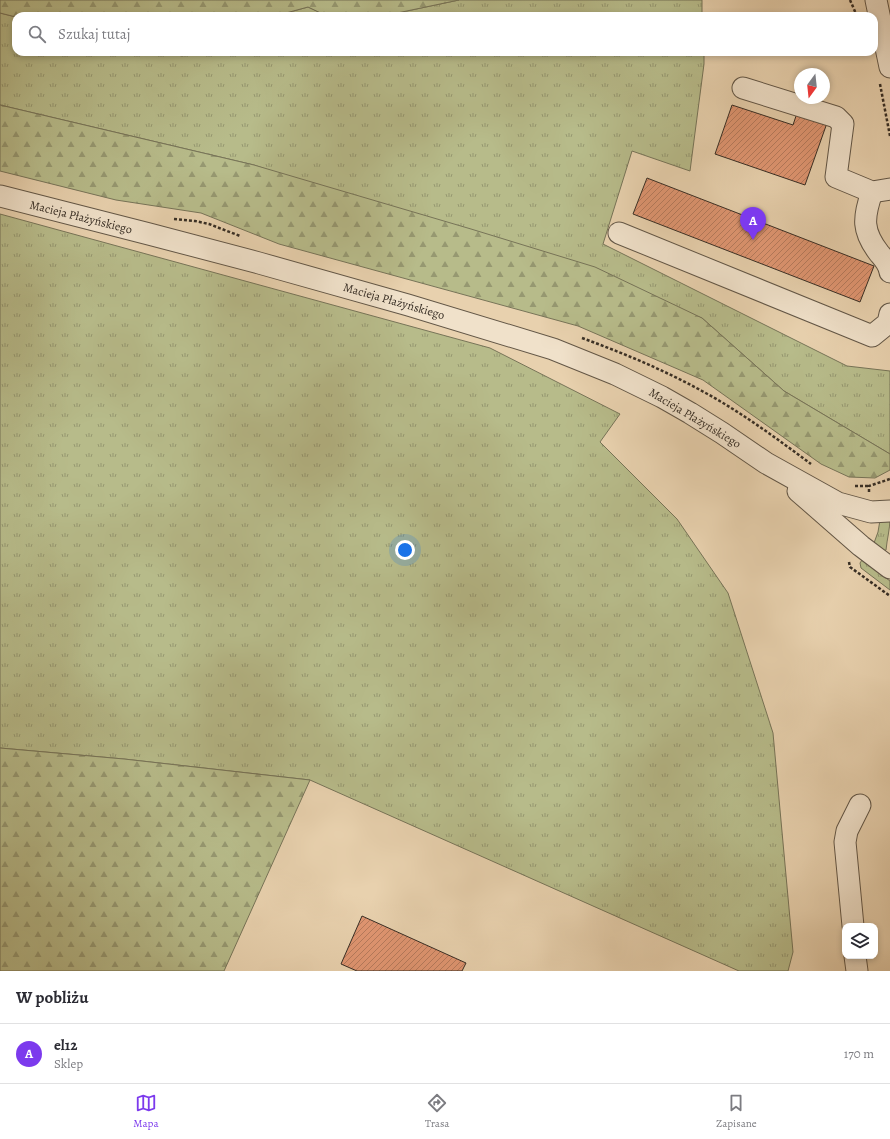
<!DOCTYPE html>
<html lang="pl">
<head>
<meta charset="utf-8">
<style>
	body { margin:0; font-family:Alegreya,serif; background:#f7f7f7; color:#2b2b33 }
	.controls { position:absolute; right:12px; bottom:12px; display:grid; overflow:hidden; border-radius:8px; box-shadow:0 2px 6px #0003 }
	.controls button { width:36px; height:36px; display:grid; place-items:center; padding:0; border:0; border-bottom:1px solid #e1e1e2; background:#fff; color:#2b2b33; font:20px sans-serif }
	.compass { position:absolute; left:794px; top:68px; width:36px; height:36px; border-radius:50%; background:#fff; box-shadow:0 2px 6px #0003; rotate:195deg }
	.you { position:absolute; left:405px; top:550px; width:14px; height:14px; margin:-10px; border:3px solid #fff; border-radius:50%; background:#1a73e8; box-shadow:0 0 0 6px #1a73e833 }
	.badge { display:grid; place-items:center; width:26px; height:26px; border-radius:50%; background:#7c3aed; color:#fff; font-size:13px; font-weight:700 }
	.pin { position:absolute; translate:-50% -33px; filter:drop-shadow(0 1px 2px #0008) }
	.pin::after { content:''; position:absolute; top:21px; width:14px; height:12px; background:inherit; clip-path:polygon(0 0,100% 0,50% 100%) }
	.list { margin:0; padding:0; list-style:none }
	h2 { display:flex; justify-content:space-between; align-items:center; height:52px; margin:0; padding:0 16px; font-size:17px }
	h2 small { font-size:13px; font-weight:400; color:#7c7c81 }
	.list li { display:grid; grid-template-columns:26px 1fr auto; gap:12px; align-items:center; box-sizing:border-box; height:60px; padding:0 16px; border-top:1px solid #e1e1e2 }
	.list b { display:block; font-size:15px; white-space:nowrap }
	.list p { margin:0; font-size:13px; white-space:nowrap; color:#7c7c81 }
	.list em { font-size:13px; font-style:normal; color:#7c7c81 }
	.icon { flex:none; width:22px; height:22px; fill:none; stroke:currentColor; stroke-width:2; stroke-linecap:round; stroke-linejoin:round }
	.map { position:relative; flex:none; width:890px; height:971px; overflow:hidden }
	.search { position:absolute; background:#fff; box-shadow:0 2px 6px #0003; left:12px; right:12px; top:12px; height:44px; display:flex; align-items:center; gap:10px; box-sizing:border-box; padding:0 14px; border-radius:12px; color:#7c7c81; font-size:15px }
	.sheet { height:112px; background:#fff }
	nav { display:flex; justify-content:space-around; align-items:center; box-sizing:border-box; height:56px; border-top:1px solid #e1e1e2; background:#fff; font-size:11px; color:#7c7c81 }
	nav a { display:grid; justify-items:center; gap:2px }
	nav .on { color:#7c3aed }
	.map>svg:first-child { display:block }
	.grass { fill:url(#grass-tufts); stroke:#777458 }
	.forest { fill:url(#forest-firs); stroke:#777458 }
	.building { fill:url(#building-hatch); stroke:#372e25 }
	.lines { fill:none; stroke-linecap:round; stroke-linejoin:round }
	.minor-casing { stroke:#635747; stroke-width:23 }
	.path { stroke:#372e25; stroke-width:2.5; stroke-dasharray:3 2; stroke-linecap:butt }
	.minor { stroke:#f0e1ca; stroke-width:21 }
	.labels { text-anchor:middle; stroke-width:3; stroke-linejoin:round; paint-order:stroke }
	.street-label { font-size:12px; fill:#372e25; stroke:#f0e1ca }
</style>
</head>
<body>
<div class="map">
<svg width="890" height="971" viewBox="0 0 890 971">
	<defs>
		<pattern id="grass-tufts" width="24" height="20" patternUnits="userSpaceOnUse"><rect width="24" height="20" fill="#b7bb8a"/><path d="M3 7l-1-3M5 7V3M7 7l1-3M15 17l-1-3M17 17v-4M19 17l1-3" fill="none" stroke="#969871"/></pattern>
		<pattern id="forest-firs" width="22" height="20" patternUnits="userSpaceOnUse"><rect width="22" height="20" fill="#b7bb8a"/><path d="M5 1l3.5 6h-7zM16 11l3.5 6h-7z" fill="#969871"/></pattern>
		<pattern id="building-hatch" width="6" height="6" patternUnits="userSpaceOnUse"><rect width="6" height="6" fill="#e09672"/><path d="M-1 1l2-2M0 6l6-6M5 7l2-2" fill="none" stroke="#b67b5d"/></pattern>
	</defs>
	<rect width="100%" height="100%" fill="#e8d1ae"/>
	<filter id="stains"><feTurbulence type="fractalNoise" baseFrequency=".005" numOctaves="4"/><feColorMatrix values="0 0 0 0 .2 0 0 0 0 .09 0 0 0 0 .02 0 0 0 .5 -.17"/></filter>
	<radialGradient id="worn" r=".72"><stop offset=".6" stop-color="#630" stop-opacity="0"/><stop offset="1" stop-color="#630" stop-opacity=".3"/></radialGradient>
	<!-- grass -->
	<g class="grass">
		<path d="M459,0H702V16H383Z"/>
		<path d="M308,7L327,16H275Z"/>
		<path d="M0,13L16,17V52H163L182,56L187,52H704V64L690,171L632,151L603,244L847,366L890,371V454L784,391L702,318L254,165L0,105Z"/>
		<path d="M0,214L490,348L620,414L600,442L677,519L728,593L773,733L793,952L788,971H739L310,780L124,759L0,748Z"/>
		<path d="M890,518C890,529 887,539 886,550L884,551L874,543L878,532L880,520Z"/>
		<path d="M862,560L890,581V590L861,568L860,563Z"/>
	</g>
	<!-- forest -->
	<g class="forest">
		<path d="M0,0H459L383,16H327L308,7L275,16L16,17L0,13Z"/>
		<path d="M0,105L254,165L471,229L595,267L702,318L784,391L890,454V470L875,478L849,477L821,464L703,380L578,326L279,244L201,213L116,200L0,171Z"/>
		<path d="M0,748L124,759L310,780L224,971H0Z"/>
	</g>
	<!-- building -->
	<g class="building">
		<path d="M732,105L793,125L797,113L827,123L805,185L715,154Z"/>
		<path d="M647,178L874,266L860,302L633,214Z"/>
		<path d="M362,916L466,963L462,971H357L341,964Z"/>
	</g>
	<g class="lines">
		<defs>
			<g id="minor">
				<path d="M876,0L890,67"/>
				<path d="M743,88L836,117L843,124L836,177L872,192L890,189"/>
				<path d="M872,192C863,218 862,231 879,253C884,259 889,264 890,272"/>
				<path d="M0,196L149,234L259,263L408,305L553,349L615,374L662,397L690,413L722,433L766,463L838,503L871,512L890,511"/>
				<path d="M619,233L872,336L888,323L890,314"/>
				<path d="M798,491L861,546L890,568"/>
				<path d="M853,926L845,842L847,831L860,805"/>
				<path d="M855,956L857,971"/>
			</g>
		</defs>
		<!-- minor casing -->
		<use href="#minor" class="minor-casing"/>
		<!-- path -->
		<g class="path">
			<path d="M850,0L857,16"/>
			<path d="M880,84L890,136"/>
			<path d="M174,219L195,221L209,224L240,236"/>
			<path d="M582,338C623,353 664,370 702,391C741,412 776,438 811,464"/>
			<path d="M855,486H869"/>
			<path d="M869,492V486L890,479"/>
			<path d="M849,562L850,567L890,596"/>
		</g>
		<!-- minor -->
		<use href="#minor" class="minor"/>
	</g>
	<g class="labels">
		<!-- street labels -->
		<g class="street-label">
			<text transform="translate(81 217) rotate(14)" y="4">Macieja Płażyńskiego</text>
			<text transform="translate(394 301) rotate(16)" y="4">Macieja Płażyńskiego</text>
			<text transform="translate(695 418) rotate(31)" y="4">Macieja Płażyńskiego</text>
		</g>
	</g>
	<rect width="100%" height="100%" filter="url(#stains)"/>
	<rect width="100%" height="100%" fill="url(#worn)"/>
</svg>
<div class="controls">
<button><svg class="icon" aria-label="layers" viewBox="0 0 24 24"><path d="M12 4l9 5-9 5-9-5zM3 14l9 5 9-5"/></svg></button>
</div>
<svg class="compass" viewBox="-18 -18 36 36"><path d="M0-13l5 13h-10z" fill="#e53935"/><path d="M0 13l5-13h-10z" fill="#7c7c81"/></svg>
<div class="you"></div>
<div class="pin badge" style="left:753px;top:240px">A</div>
<div class="search"><svg class="icon" aria-label="search" viewBox="0 0 24 24"><circle cx="10" cy="10" r="6"/><path d="M15 15l6 6"/></svg>Szukaj tutaj</div>
</div>
<section class="sheet">
<h2>W pobliżu<small></small></h2>
<ul class="list">
<li><span class="badge">A</span><div><b>el12</b><p>Sklep</p></div><em>170 m</em></li>
</ul>
</section>
<nav>
<a class="on"><svg class="icon" aria-label="map" viewBox="0 0 24 24"><path d="M3 6l6-2 6 2 6-2v14l-6 2-6-2-6 2zM9 4v14M15 6v14"/></svg>Mapa</a>
<a><svg class="icon" aria-label="directions" viewBox="0 0 24 24"><path d="M12 3l9 9-9 9-9-9zM9 14v-3h6M13 9l2 2-2 2"/></svg>Trasa</a>
<a><svg class="icon" aria-label="saved" viewBox="0 0 24 24"><path d="M7 4h10v16l-5-4-5 4z"/></svg>Zapisane</a>
</nav>
</body>
</html>
